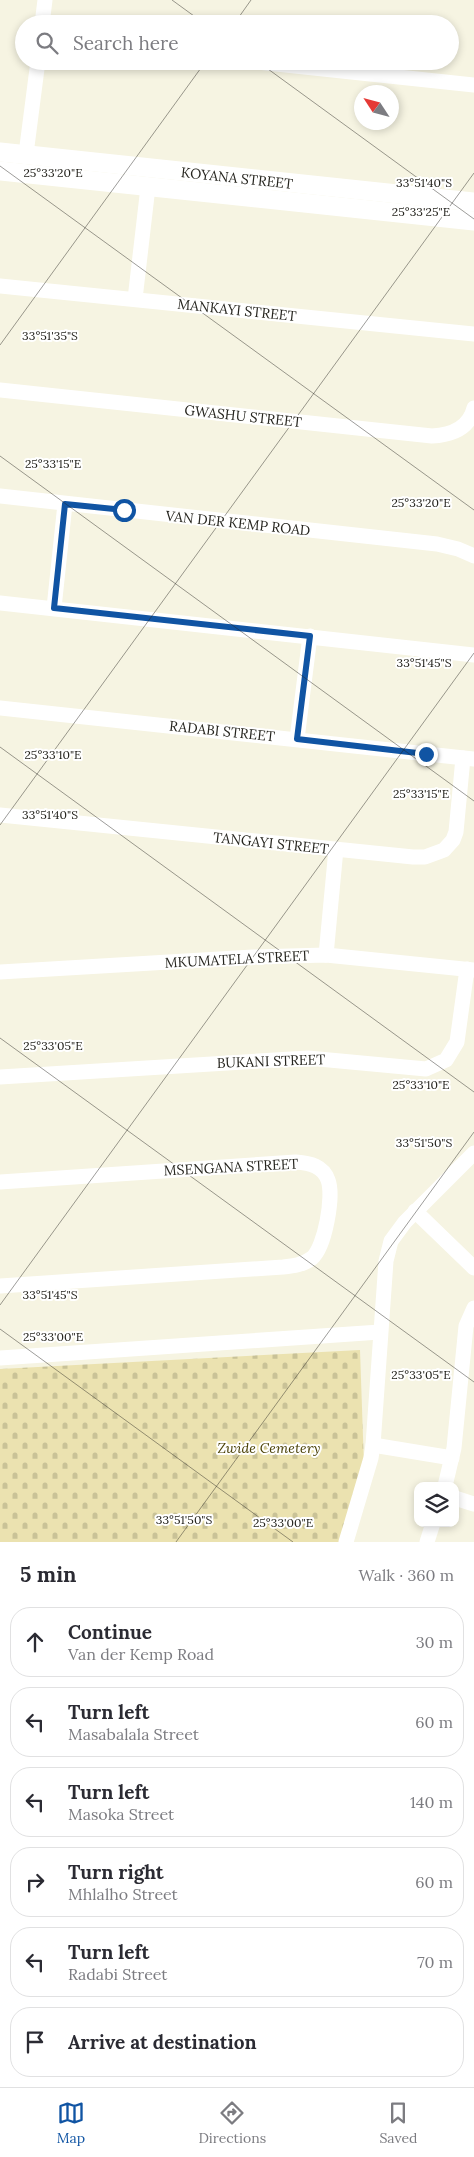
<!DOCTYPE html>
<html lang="en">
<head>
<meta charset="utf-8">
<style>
	body { margin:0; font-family:Lora,serif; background:#f2f2f3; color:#2b2b33 }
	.controls { position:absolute; right:15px; bottom:15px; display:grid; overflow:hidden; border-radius:10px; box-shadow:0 2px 8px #0003 }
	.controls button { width:45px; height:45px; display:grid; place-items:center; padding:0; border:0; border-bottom:1px solid #e1e1e2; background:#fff; color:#2b2b33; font:25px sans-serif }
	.compass { position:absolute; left:354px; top:85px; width:45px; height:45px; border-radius:50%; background:#fff; box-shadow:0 2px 8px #0003; rotate:306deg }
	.stop { position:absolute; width:15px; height:15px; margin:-11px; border:4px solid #1054a3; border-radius:50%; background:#fff }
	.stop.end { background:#1054a3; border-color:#fff; box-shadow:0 1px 5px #0008 }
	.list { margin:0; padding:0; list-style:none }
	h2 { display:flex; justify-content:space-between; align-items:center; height:65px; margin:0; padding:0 20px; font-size:21px }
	h2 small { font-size:16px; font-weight:400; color:#7c7c81 }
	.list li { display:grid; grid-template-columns:32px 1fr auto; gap:15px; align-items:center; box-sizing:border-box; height:70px; margin:0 10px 10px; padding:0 10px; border:1px solid #e1e1e2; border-radius:20px }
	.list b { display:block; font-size:19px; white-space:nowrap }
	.list p { margin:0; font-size:16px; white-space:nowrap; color:#7c7c81 }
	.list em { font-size:16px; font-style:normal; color:#7c7c81 }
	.icon { flex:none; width:28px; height:28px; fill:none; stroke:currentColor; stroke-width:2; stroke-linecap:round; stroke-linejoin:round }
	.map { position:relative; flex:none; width:474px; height:1542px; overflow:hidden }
	.search { position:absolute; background:#fff; box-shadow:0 2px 8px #0003; left:15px; right:15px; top:15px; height:55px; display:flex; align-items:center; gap:12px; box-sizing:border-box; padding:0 18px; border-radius:28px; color:#7c7c81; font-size:19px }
	.sheet { height:545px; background:#fff }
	nav { display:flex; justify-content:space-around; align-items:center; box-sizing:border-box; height:70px; border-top:1px solid #e1e1e2; background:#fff; font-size:14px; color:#7c7c81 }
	nav a { display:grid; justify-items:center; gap:2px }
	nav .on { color:#1054a3 }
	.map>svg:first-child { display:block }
	.cemetery { fill:url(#cemetery-stones) }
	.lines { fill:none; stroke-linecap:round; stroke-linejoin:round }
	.minor { stroke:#fff; stroke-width:15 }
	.major { stroke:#fff; stroke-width:19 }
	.route { stroke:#1054a3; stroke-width:6 }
	.ticks { fill:none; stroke:#25241e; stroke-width:1; stroke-opacity:0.45 }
	.labels { text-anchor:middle; stroke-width:4; stroke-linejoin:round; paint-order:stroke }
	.street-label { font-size:14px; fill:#25241e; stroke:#fff }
	.park-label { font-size:14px; font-style:italic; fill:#483f03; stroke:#fff }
	.ticks-label { font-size:12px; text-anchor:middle; fill:#25241e; stroke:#fff; stroke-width:4; stroke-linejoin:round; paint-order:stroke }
</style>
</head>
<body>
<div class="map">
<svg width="474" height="1542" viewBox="0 0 474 1542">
	<defs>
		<pattern id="cemetery-stones" width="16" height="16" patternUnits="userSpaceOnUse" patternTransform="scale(1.25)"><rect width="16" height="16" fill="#ebe2b0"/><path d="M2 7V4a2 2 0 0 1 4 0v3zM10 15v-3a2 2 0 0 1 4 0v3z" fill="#c9c297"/></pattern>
	</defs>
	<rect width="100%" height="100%" fill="#f6f4e2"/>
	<!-- cemetery -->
	<path class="cemetery" d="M360,1350L364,1466L340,1542H0V1369Z"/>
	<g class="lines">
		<!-- minor -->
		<g class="minor">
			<path d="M42,24L45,0"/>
			<path d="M248,61L474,85"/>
			<path d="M26,154L38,61"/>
			<path d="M0,286L474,334"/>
			<path d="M135,299L148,187"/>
			<path d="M0,390L432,436C451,435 469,429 474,408"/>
			<path d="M0,496L437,544L458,549L474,556"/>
			<path d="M0,603L474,655"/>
			<path d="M54,608L65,504"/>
			<path d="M0,708L474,759"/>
			<path d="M297,739L310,636"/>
			<path d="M0,815L413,857H425L444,850L453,840L456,832L463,758"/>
			<path d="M326,955L336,849"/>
			<path d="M0,972L253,957L326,955L474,970"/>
			<path d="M0,1077L308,1058L426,1069L446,1060L457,1042L467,969"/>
			<path d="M0,1182L296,1162C310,1163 323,1166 328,1180C334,1196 325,1247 312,1258C303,1265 293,1266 283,1267L0,1286"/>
			<path d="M415,1211L474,1268"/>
			<path d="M0,1358L380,1332"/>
			<path d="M373,1445L452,1458"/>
			<path d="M445,1486L454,1448L466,1326L474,1308"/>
			<path d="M455,1498L474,1504"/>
			<path d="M346,1542L371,1458L373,1445L386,1261L391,1241L405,1222L474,1153"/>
			<path d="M427,1542L433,1523"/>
		</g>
		<!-- major -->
		<g class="major">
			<path d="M0,152L474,202"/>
			<path d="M0,171L474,221"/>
		</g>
	</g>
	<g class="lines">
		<!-- route -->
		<path class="route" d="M124,510L65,504L54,608L310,636L297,739L426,754"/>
	</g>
	<!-- ticks -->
	<path class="ticks" d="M172,0L205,24M234,24L251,0M257,61L474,219M0,166L474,510M0,345L206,61M0,456L474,801M0,747L474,1092M0,825L474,173M0,1038L474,1382M0,1305L474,653M0,1329L293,1542M176,1542L474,1132"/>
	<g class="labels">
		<!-- street labels -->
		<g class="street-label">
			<text transform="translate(237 178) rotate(6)" y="5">KOYANA STREET</text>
			<text transform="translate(237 310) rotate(6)" y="5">MANKAYI STREET</text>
			<text transform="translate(243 416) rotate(6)" y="5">GWASHU STREET</text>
			<text transform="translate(238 523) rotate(6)" y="5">VAN DER KEMP ROAD</text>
			<text transform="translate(222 731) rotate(6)" y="5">RADABI STREET</text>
			<text transform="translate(271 843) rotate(6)" y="5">TANGAYI STREET</text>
			<text transform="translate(237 959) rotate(-3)" y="5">MKUMATELA STREET</text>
			<text transform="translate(271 1061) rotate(-2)" y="5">BUKANI STREET</text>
			<text transform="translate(231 1167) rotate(-3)" y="5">MSENGANA STREET</text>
		</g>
		<!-- park labels -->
		<g class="park-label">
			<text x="269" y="1453">Zwide Cemetery</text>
		</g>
	</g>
	<g class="ticks-label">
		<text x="53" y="177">25°33'20"E</text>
		<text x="424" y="187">33°51'40"S</text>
		<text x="421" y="216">25°33'25"E</text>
		<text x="50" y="340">33°51'35"S</text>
		<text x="53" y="468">25°33'15"E</text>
		<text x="421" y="507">25°33'20"E</text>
		<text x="424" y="667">33°51'45"S</text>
		<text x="53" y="759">25°33'10"E</text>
		<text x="421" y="798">25°33'15"E</text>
		<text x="50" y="819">33°51'40"S</text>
		<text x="53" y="1050">25°33'05"E</text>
		<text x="421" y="1089">25°33'10"E</text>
		<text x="424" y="1147">33°51'50"S</text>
		<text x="50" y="1299">33°51'45"S</text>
		<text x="53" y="1341">25°33'00"E</text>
		<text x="421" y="1379">25°33'05"E</text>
		<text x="184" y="1524">33°51'50"S</text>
		<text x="283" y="1527">25°33'00"E</text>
	</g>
</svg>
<div class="controls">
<button><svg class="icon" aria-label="layers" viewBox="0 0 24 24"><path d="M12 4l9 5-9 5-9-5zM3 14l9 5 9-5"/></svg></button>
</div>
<svg class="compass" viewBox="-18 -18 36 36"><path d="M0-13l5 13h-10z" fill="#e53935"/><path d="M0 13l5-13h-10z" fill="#7c7c81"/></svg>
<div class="stop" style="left:124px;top:510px"></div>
<div class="stop end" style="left:426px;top:754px"></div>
<div class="search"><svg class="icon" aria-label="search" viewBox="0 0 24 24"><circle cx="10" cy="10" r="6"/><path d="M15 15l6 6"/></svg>Search here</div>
</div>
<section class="sheet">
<h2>5 min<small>Walk · 360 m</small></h2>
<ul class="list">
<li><svg class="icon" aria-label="ahead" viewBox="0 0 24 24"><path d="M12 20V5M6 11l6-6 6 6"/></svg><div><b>Continue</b><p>Van der Kemp Road</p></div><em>30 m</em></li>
<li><svg class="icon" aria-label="left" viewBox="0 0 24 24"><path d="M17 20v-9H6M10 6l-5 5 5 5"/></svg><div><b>Turn left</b><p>Masabalala Street</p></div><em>60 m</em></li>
<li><svg class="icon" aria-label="left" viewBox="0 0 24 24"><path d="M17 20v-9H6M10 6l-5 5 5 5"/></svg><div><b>Turn left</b><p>Masoka Street</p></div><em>140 m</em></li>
<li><svg class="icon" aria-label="right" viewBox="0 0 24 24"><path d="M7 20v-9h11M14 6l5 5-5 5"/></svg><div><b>Turn right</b><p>Mhlalho Street</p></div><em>60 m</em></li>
<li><svg class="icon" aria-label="left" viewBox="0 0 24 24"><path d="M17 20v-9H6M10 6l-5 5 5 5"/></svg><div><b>Turn left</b><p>Radabi Street</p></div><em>70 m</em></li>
<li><svg class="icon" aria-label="arrive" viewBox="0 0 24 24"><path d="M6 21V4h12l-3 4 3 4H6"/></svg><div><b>Arrive at destination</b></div></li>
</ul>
</section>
<nav>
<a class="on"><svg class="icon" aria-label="map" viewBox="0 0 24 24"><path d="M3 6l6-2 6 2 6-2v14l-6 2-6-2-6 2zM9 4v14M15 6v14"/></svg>Map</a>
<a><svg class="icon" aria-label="directions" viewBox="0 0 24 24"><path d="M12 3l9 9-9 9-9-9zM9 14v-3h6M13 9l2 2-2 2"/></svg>Directions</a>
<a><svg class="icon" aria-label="saved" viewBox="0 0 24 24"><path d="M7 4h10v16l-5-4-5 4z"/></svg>Saved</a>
</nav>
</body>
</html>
